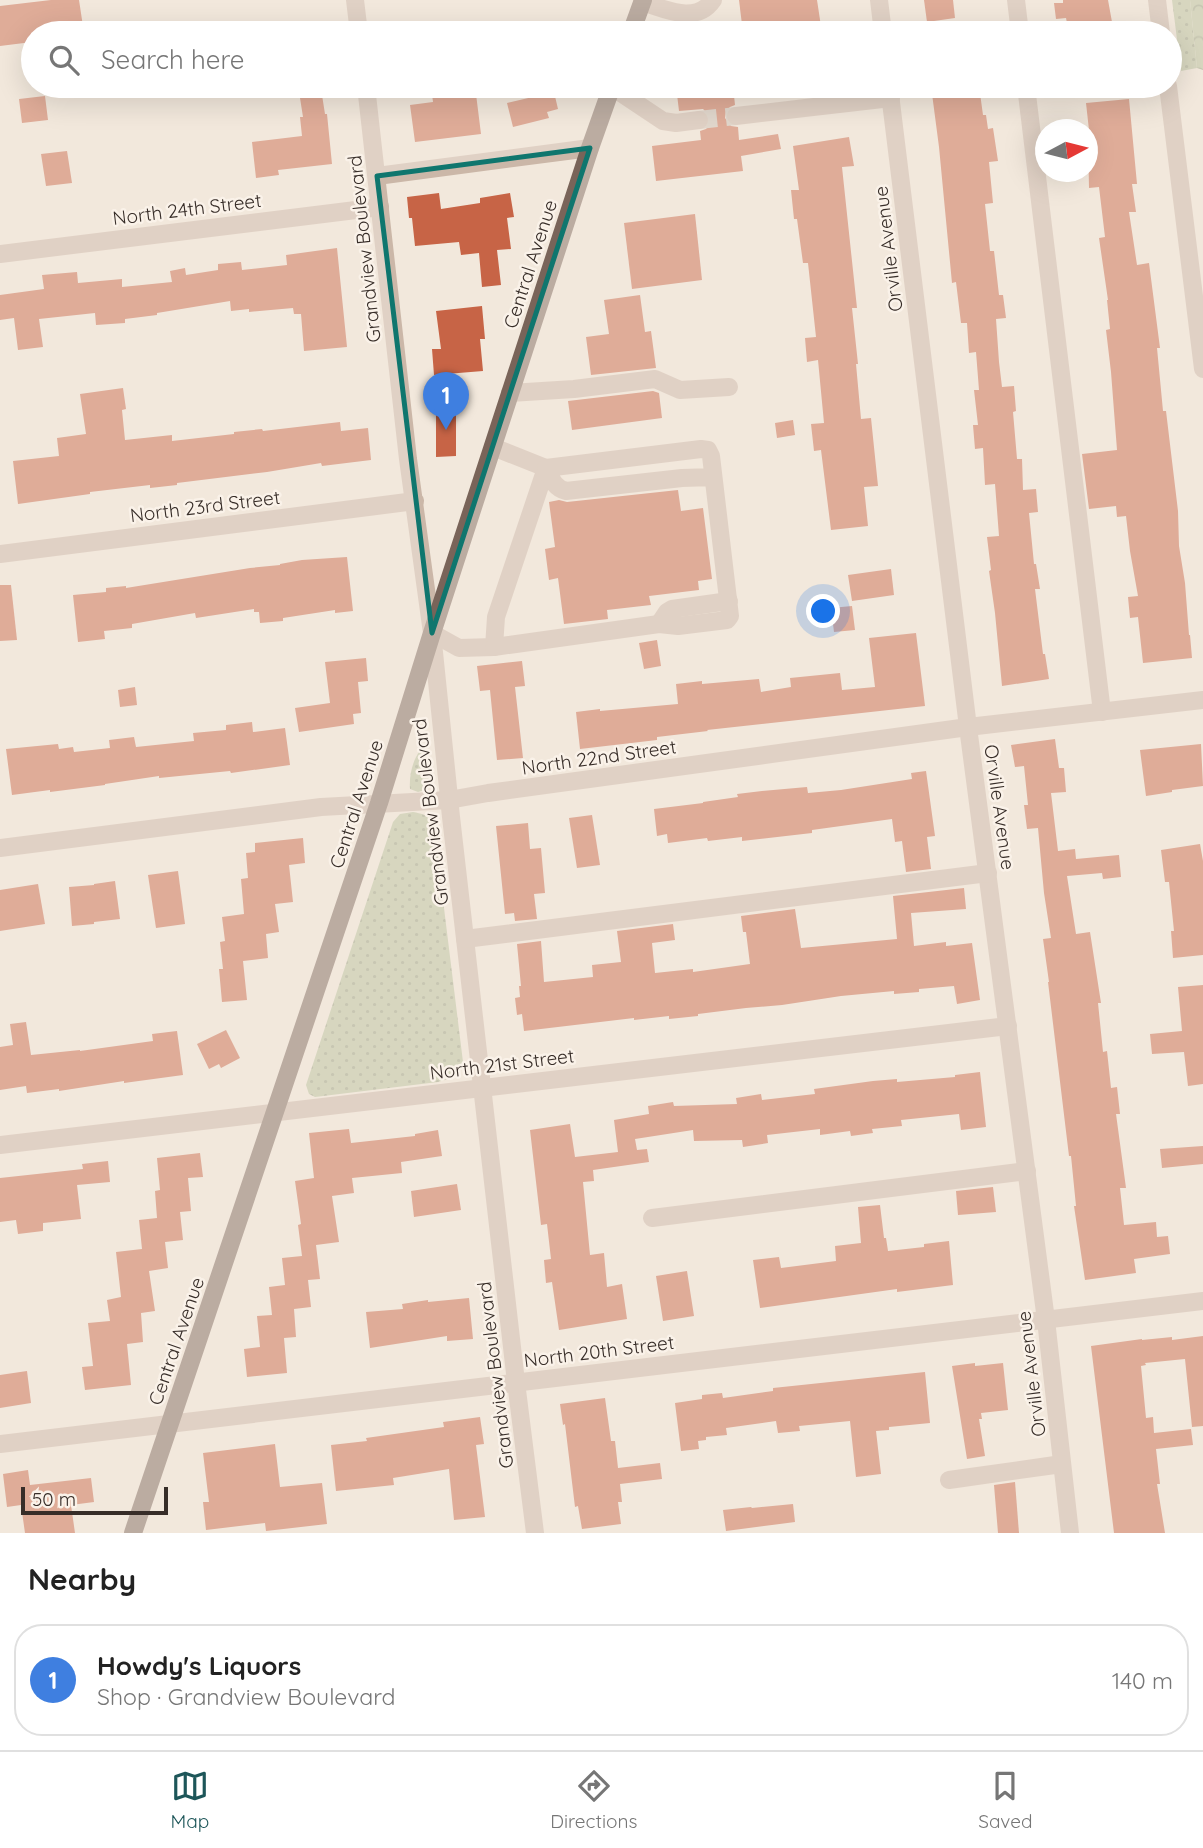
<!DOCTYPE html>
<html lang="en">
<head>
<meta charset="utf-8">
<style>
	body { margin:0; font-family:Quicksand,sans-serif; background:#f6f6f6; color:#222 }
	.compass { position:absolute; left:1035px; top:119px; width:63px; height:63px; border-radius:50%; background:#fff; box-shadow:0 7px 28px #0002; rotate:83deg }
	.scale { position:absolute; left:21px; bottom:18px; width:147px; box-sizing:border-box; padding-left:7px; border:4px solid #372d28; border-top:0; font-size:19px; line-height:24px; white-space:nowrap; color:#372d28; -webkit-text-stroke:5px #faf2e9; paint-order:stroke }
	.you { position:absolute; left:824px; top:612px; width:24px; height:24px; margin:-18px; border:5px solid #fff; border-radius:50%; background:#1a73e8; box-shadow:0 0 0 10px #1a73e833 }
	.badge { display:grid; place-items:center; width:46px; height:46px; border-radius:50%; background:#1d5659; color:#fff; font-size:23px; font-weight:700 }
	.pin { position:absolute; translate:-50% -58px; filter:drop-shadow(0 2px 4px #0008) }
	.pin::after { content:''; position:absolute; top:37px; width:24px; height:21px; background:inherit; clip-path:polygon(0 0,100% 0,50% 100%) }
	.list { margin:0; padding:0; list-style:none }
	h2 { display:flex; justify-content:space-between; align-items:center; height:91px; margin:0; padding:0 28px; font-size:30px }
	h2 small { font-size:23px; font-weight:400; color:#767676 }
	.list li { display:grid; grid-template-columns:46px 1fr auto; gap:21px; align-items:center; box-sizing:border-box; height:112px; margin:0 14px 14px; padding:0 14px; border:2px solid #e0e0e0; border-radius:28px }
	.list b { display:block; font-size:26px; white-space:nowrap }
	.list p { margin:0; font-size:23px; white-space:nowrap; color:#767676 }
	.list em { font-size:23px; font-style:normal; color:#767676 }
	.icon { flex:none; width:38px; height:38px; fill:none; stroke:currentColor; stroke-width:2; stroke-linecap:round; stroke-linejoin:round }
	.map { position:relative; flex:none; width:1203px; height:1533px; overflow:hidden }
	.search { position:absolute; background:#fff; box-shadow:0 7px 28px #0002; left:21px; right:21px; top:21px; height:77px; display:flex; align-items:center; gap:18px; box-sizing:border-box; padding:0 24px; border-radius:38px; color:#767676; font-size:26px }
	.sheet { height:217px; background:#fff }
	nav { display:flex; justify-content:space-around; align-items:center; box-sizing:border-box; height:98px; border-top:2px solid #e0e0e0; background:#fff; font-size:19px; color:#767676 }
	nav a { display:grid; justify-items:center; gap:4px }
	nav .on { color:#1d5659 }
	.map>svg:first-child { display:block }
	.grass { fill:url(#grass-dots) }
	.forest { fill:url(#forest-crowns) }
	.building { fill:#c76446 }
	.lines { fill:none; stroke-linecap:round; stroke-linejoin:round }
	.minor-tunnel { stroke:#cdc3b8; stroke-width:18; stroke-dasharray:18 9; stroke-linecap:butt }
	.minor { stroke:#cbb7a8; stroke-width:18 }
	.major { stroke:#796459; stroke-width:18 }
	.marked { fill:none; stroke:#0f766e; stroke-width:5; stroke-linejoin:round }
	.labels { text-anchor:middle; stroke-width:5; stroke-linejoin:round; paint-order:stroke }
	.street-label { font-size:19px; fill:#372d28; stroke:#faf2e9 }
</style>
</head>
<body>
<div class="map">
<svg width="1203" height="1533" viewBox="0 0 1203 1533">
	<defs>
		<pattern id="grass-dots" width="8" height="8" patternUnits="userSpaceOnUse" patternTransform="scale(1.75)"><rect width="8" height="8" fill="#b5c29c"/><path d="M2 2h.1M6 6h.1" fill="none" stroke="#949e7f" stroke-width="1.8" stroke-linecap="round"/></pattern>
		<pattern id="forest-crowns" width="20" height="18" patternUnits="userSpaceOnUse" patternTransform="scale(1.75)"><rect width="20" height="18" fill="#b5c29c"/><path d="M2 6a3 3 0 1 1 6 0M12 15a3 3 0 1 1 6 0" fill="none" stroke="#949e7f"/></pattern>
	</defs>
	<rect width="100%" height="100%" fill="#f2e8dc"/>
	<!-- grass -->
	<g class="grass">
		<path d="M1172,0H1190L1197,68L1181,71Z"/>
		<path d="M419,752L426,755L429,782L425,790L418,792L410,789C409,777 412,762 419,752Z"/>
		<path d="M413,812C430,815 432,819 435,835L463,1062C458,1077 452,1078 438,1082L315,1097L309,1094L306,1085L393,822L400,814Z"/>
	</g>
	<!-- forest -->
	<path class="forest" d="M1190,0H1203V70L1197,68Z"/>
	<!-- building -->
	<g class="building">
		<path d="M51,0H79L84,33H31L32,42L0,46V6Z"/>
		<path d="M739,0H817L822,33H743Z"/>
		<path d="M924,0H953L955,18L927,22Z"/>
		<path d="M1063,0H1108L1114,33H1069L1066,18L1056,19L1054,3H1063Z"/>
		<path d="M431,86H475L481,134L415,142L410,105L433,102Z"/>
		<path d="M676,86H733L735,105L730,107L726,111L725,118L731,126L738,127L739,140L778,134L781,149L741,156L743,171L656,181L652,146L701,140L700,131L706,129L710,124L708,114L703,109L679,111Z"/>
		<path d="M931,86H979L983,115H986L988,129L993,128L998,161L989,162L993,203L985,204L990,251H994L999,295H1003L1006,318L996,319L999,362L1002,387L1014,386L1016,411L1013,412L1017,459H1022L1023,490L1036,489L1038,512L1029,513L1034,564H1036L1040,589H1035L1043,654H1045L1049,679L1002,686L995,613L989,571L991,570L987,537L999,536L995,484L985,485L983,448L975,449L973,425H978L974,390H979L976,352L969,353L967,323H961L956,282L952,283L939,147Z"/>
		<path d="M554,92L558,109L547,112L549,118L513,127L507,103Z"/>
		<path d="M322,95L325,114H327L332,164L278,170L279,175L256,178L252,142L302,136L300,117H303L300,98Z"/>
		<path d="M45,96L48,120L22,123L19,99Z"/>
		<path d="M1129,99L1137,184H1132L1136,212H1129L1137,265L1149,263L1160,348H1157L1163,411H1166L1178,511L1179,546L1185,583L1189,635H1190L1192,658L1143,663L1138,617L1130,618L1128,597L1138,596L1130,551L1126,516L1117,517L1116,506L1089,509L1082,454L1117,450L1111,372L1106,330L1110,329L1107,300H1108L1099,238L1105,237L1099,187L1089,188L1088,139H1090L1086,103Z"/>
		<path d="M849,137L854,166L842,167L857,308H852L858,364H856L861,419L871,418L878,486L864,487L868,526L831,530L821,450L814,451L811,424L824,423L818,360L807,362L805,338L816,337L808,263H803L797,219H794L791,190H799L793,146Z"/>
		<path d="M67,151L72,183L46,186L41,154Z"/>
		<path d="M439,193L441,209L480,203V198L510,193L514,217L507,218L511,249L497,250L501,285L482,287L479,253L461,255L459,242L415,246L412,218H409L407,197Z"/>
		<path d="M695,214L702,280L632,289L624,223Z"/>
		<path d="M337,248L347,347L304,351L301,314H294L293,308L249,312V309L231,311L230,301L157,313V315L125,319V323L96,325L95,313L39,319L43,347L18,350L14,318L0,320V295L44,289L42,275L77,272L78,283L122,279V287L172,282L170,271L185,268L186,275L218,270V264L241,262L242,270L287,265L286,255Z"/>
		<path d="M640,295L645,332L651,331L656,368L591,375L586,337L609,334L604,300Z"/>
		<path d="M482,306L485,339H480L483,371L434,375L432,349H441L436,311Z"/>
		<path d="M123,388L126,409L122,410L125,440L172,435V441L234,434V432L262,429L263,431L340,422L341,431L368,428L371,460L322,466L321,463L267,472L177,483V485L150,488V485L90,492V494L18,504L13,461L59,456L57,438L86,434L80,394Z"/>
		<path d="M653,391L659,393L662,418L572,430L568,401Z"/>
		<path d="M436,403H456V456L436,457Z"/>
		<path d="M793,420L795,435L777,438L775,423Z"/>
		<path d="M678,490L681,511L703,508L712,579L698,581L699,590L649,596L651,605L607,610L608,619L564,624L558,578L549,580L545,549L555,547L549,502L559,500L567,502Z"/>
		<path d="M347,557L353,611L335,613V610L283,618V621L260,623L259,612H254V609L196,618L195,613L132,624V628L104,631L105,639L78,642L73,595L106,592V588L126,586V588L250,568L280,565V564L302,560Z"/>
		<path d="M891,569L894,595L852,601L848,575Z"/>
		<path d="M0,585H11L17,640L0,641Z"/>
		<path d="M852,606L855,630L834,632L831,608Z"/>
		<path d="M916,633L925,706L707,730L708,731L657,737V740L580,749L576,712L600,709V711L678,704L676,684L702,681V684L759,679L761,692L791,687L790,678L840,673L842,690L875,687L869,638Z"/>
		<path d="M657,640L661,666L644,669L639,643Z"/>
		<path d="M366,658L368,681L358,682L361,713L353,714L354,724L299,732L295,708L330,703L325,662Z"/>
		<path d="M522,661L525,686L515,687L523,758L497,760L490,690L480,691L477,666Z"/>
		<path d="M135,687L137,705L120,707L118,690Z"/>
		<path d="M252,722L253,732L285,728L290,765L231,773L230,771L159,778V776L105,784V785L50,792V790L12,795L6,749L58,744L59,749L73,747L74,752L110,748L109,740L134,737L136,747L194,741L193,733L226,730V725Z"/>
		<path d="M1055,739L1059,768H1064L1066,792L1051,793L1058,851L1075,849L1076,859L1119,855L1121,877L1103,879L1102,873L1067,876L1076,934L1090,932L1101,1003H1098L1103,1052L1107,1051L1111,1088L1117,1087L1120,1114H1116L1126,1188H1120L1124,1225L1156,1222L1157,1237L1168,1236L1170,1254L1134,1259L1136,1273L1085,1280L1074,1206H1076L1071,1156H1069L1048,982H1049L1043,939L1051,938L1044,893L1038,828L1027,829L1024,805H1028L1024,766L1015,767L1011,745Z"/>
		<path d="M1201,744L1203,786L1172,790V792L1146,796L1140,750Z"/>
		<path d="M926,771L935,836L927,837L931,869L906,872L902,841L895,842L892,819L812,830V833L742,841V837L708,841L707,838L668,843L667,834L657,836L654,809L703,803V802L738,797L737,794L762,791L807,787L808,793L841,790L912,779L911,773Z"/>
		<path d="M592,815L600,865L577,868L569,818Z"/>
		<path d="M528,823L530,849L541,848L545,893L534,894L537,919L515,921L514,913L505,914L496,826Z"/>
		<path d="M303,838L305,863L289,865L293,902L275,904L279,932L266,934L268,958L243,961L247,1000L222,1002L219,969H223L220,942L225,941L222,917L244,914L241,879L248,878L246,853L255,852V843Z"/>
		<path d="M1200,844L1203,861V955L1173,958L1171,931H1174L1169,882H1165L1161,850Z"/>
		<path d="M178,871L185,924L156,928L148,875Z"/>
		<path d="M115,881L120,919L94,922V924L72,926L69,887L94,885V884Z"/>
		<path d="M38,884L45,924L0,931V890Z"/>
		<path d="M964,888L966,909L911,913L914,946L946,942V946L972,943L980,1000L957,1004L954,986L919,989V992L894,994V991L841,996L782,1005L746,1008L698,1014V1016L669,1019V1016L634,1020V1018L524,1031L522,1014L517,1015L515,998L520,997L519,986H521L517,944L541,941L544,982L593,977L592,965L621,962L617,931L673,924L675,940L652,943L655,973L693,969V972L750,964L746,932H743L741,916L795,909L801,948L897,939L893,896Z"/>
		<path d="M1203,985V1084L1188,1086L1184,1052L1152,1054L1150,1034L1182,1031L1178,987Z"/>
		<path d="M26,1022L31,1055L80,1050V1051L153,1041L152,1034L177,1031L183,1075L124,1083V1081L59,1091V1089L27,1093L26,1086L0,1090V1047L13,1045L10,1024Z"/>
		<path d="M226,1030L240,1058L221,1068L219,1064L209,1069L197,1044Z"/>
		<path d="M980,1072L986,1127L961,1130L959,1114L901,1120L902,1126L872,1129L873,1133L851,1136L850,1131L820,1135V1129L767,1135L768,1143L743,1147L742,1140L694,1141L693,1130L635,1139L637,1150L647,1149L649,1162L593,1170L594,1181L583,1182L590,1255L604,1253L607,1287L622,1284L627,1319L559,1330L552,1282L546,1283L544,1260L551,1259L547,1224L541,1225L530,1130L570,1124L575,1157L618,1152L614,1120L649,1114L648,1106L673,1102L674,1106L737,1104L736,1098L761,1094L762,1100L815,1094L814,1089L873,1081L897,1079V1082L955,1077V1075Z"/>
		<path d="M349,1129L351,1143L415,1136V1134L438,1130L442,1156L401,1162L402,1173L352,1178L354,1193L332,1196L339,1242L316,1245L320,1279L308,1280L311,1307L294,1309L296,1337L284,1338L287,1373L247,1377L244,1349L260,1347L257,1316L272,1315L269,1287L285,1285L282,1258L302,1256L298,1225L301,1224L295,1181L314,1178L309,1133Z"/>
		<path d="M1203,1146V1164L1162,1168L1160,1149Z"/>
		<path d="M200,1153L203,1177L188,1178L191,1211L180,1212L183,1240L165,1242L168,1268L149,1271L155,1311L141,1313L143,1342L127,1344L131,1385L85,1390L82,1367L93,1366L88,1323L110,1321L107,1300L121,1297L116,1252L142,1249L139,1220L157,1218L155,1191L160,1190L157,1158Z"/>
		<path d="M108,1161L110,1182L77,1185L81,1219L43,1223V1231L18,1234L16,1220L0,1222V1178L83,1169L82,1164Z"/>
		<path d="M457,1184L461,1210L414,1217L411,1191Z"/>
		<path d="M993,1187L996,1212L958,1215L956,1191Z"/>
		<path d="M880,1205L884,1238H886L888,1251L924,1247V1244L949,1241L953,1285L897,1292V1289L760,1308L753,1260L779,1257L781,1268L836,1261L835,1246L861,1243L858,1207Z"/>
		<path d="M687,1271L694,1316L663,1321L656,1276Z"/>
		<path d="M469,1298L473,1339L447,1341V1336L370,1348L366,1312L403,1309L402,1304L428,1300V1302Z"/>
		<path d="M1203,1336V1426L1192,1427L1185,1359L1145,1363L1146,1365L1141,1366L1146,1418L1153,1417L1154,1433L1191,1429L1193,1445L1156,1449L1160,1484H1157L1165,1533H1114L1091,1346L1142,1339V1340L1172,1337V1340Z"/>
		<path d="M975,1363V1366L1003,1363L1008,1410L981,1413L982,1419H979L985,1456L967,1459L952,1366Z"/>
		<path d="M27,1371L31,1403L0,1408V1375Z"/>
		<path d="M925,1372L930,1423L889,1427V1430L876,1431L881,1474L856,1477L850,1421L799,1426L800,1431L778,1433L776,1421L726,1428L727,1435L706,1437V1440L698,1441L699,1449L681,1451L675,1403L702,1399V1395L722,1393L723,1398L773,1391V1388Z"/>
		<path d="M605,1398L611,1441H615L618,1468L660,1463L662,1479L620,1484L622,1502H618L621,1524L582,1529L578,1506L575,1507L565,1424L563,1425L560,1404Z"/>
		<path d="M480,1417L484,1444L476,1445L485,1517L454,1520L449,1469L393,1478L394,1485L336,1491L331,1445L367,1441L366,1438L444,1427L443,1422Z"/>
		<path d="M275,1444L280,1487L322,1483L327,1524L266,1531L265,1523L206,1530L203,1502H209L203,1453Z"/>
		<path d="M28,1470L30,1485L91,1478L94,1502L71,1505L75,1533H25L21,1505L7,1507L3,1474Z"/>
		<path d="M1015,1482L1019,1533H998L994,1485Z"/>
		<path d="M793,1504L795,1522L726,1531L723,1510L751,1507L752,1508Z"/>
	</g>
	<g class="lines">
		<!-- minor-tunnel -->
		<path class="minor-tunnel" d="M699,120L736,116"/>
		<!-- minor -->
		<g class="minor">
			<path d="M355,0L359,33"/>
			<path d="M879,0L883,33"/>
			<path d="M1016,0L1020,33"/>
			<path d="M1157,0L1161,33"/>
			<path d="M642,2C665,9 696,25 713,0"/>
			<path d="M366,86L408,459L432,633L451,817L516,1382L535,1533"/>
			<path d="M889,86L968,727L1046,1320L1070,1533"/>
			<path d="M1026,86L1102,712"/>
			<path d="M1168,86L1203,369"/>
			<path d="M612,87L663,121L676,123L699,120"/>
			<path d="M736,116L891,98"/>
			<path d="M377,176L590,148"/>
			<path d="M0,254L380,207"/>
			<path d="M510,393L574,389L655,379L680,390L729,387"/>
			<path d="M0,554L415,501"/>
			<path d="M659,624L667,612L672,609L729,601"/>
			<path d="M432,633L459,648L494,647L496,617L546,468L493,447"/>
			<path d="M494,647L659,624L678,626L727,620L730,616L711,456L708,450L701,449L546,468C551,478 554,488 566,491L682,478L713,477"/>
			<path d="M0,848L321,807L449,800L488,793L968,727L1203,700"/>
			<path d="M465,939L988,873"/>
			<path d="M0,1145L1008,1026"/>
			<path d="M652,1218L1027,1171"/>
			<path d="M0,1444L1203,1301"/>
			<path d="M949,1480L1062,1464"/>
		</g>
		<!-- major -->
		<g class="major">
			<path d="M631,33L643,0"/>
			<path d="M133,1533L379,803L432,633L590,148L612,86"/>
		</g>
	</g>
	<!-- marked area -->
	<path d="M0 0H1203V1533H0ZM590,148L510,393L432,633L377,176Z" fill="#f2e8dc" fill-opacity=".55" fill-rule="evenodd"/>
	<path class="marked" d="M590,148L510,393L432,633L377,176Z"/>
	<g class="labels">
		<!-- street labels -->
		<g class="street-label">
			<text transform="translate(187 209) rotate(-7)" y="7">North 24th Street</text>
			<text transform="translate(364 249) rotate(-96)" y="7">Grandview Boulevard</text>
			<text transform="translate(888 249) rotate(-97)" y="7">Orville Avenue</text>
			<text transform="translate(530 264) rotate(-72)" y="7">Central Avenue</text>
			<text transform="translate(205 506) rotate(-7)" y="7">North 23rd Street</text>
			<text transform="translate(599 757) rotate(-8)" y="7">North 22nd Street</text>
			<text transform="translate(356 804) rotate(-72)" y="7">Central Avenue</text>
			<text transform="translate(1000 807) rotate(82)" y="7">Orville Avenue</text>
			<text transform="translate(430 812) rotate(-97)" y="7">Grandview Boulevard</text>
			<text transform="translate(502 1064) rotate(-7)" y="7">North 21st Street</text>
			<text transform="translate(176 1341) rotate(-71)" y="7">Central Avenue</text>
			<text transform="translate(599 1351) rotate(-7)" y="7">North 20th Street</text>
			<text transform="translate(1031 1374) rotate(-97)" y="7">Orville Avenue</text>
			<text transform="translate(495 1375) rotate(-97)" y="7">Grandview Boulevard</text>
		</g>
	</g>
</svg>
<svg class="compass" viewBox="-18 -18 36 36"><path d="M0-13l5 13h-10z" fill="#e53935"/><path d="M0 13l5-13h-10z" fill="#767676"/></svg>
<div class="scale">50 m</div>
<div class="you"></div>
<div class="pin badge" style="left:446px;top:430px;background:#3f7fe0">1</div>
<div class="search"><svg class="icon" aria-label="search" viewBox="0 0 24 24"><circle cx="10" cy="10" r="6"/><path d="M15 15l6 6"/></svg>Search here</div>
</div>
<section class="sheet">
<h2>Nearby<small></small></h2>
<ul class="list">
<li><span class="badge" style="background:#3f7fe0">1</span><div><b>Howdy's Liquors</b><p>Shop · Grandview Boulevard</p></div><em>140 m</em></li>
</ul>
</section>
<nav>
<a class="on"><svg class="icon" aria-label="map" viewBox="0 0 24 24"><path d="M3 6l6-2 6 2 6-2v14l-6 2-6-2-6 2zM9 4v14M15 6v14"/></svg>Map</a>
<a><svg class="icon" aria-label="directions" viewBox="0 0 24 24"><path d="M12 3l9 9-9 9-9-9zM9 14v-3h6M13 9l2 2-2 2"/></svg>Directions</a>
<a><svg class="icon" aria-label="saved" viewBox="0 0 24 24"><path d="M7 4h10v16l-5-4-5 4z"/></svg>Saved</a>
</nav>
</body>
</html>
